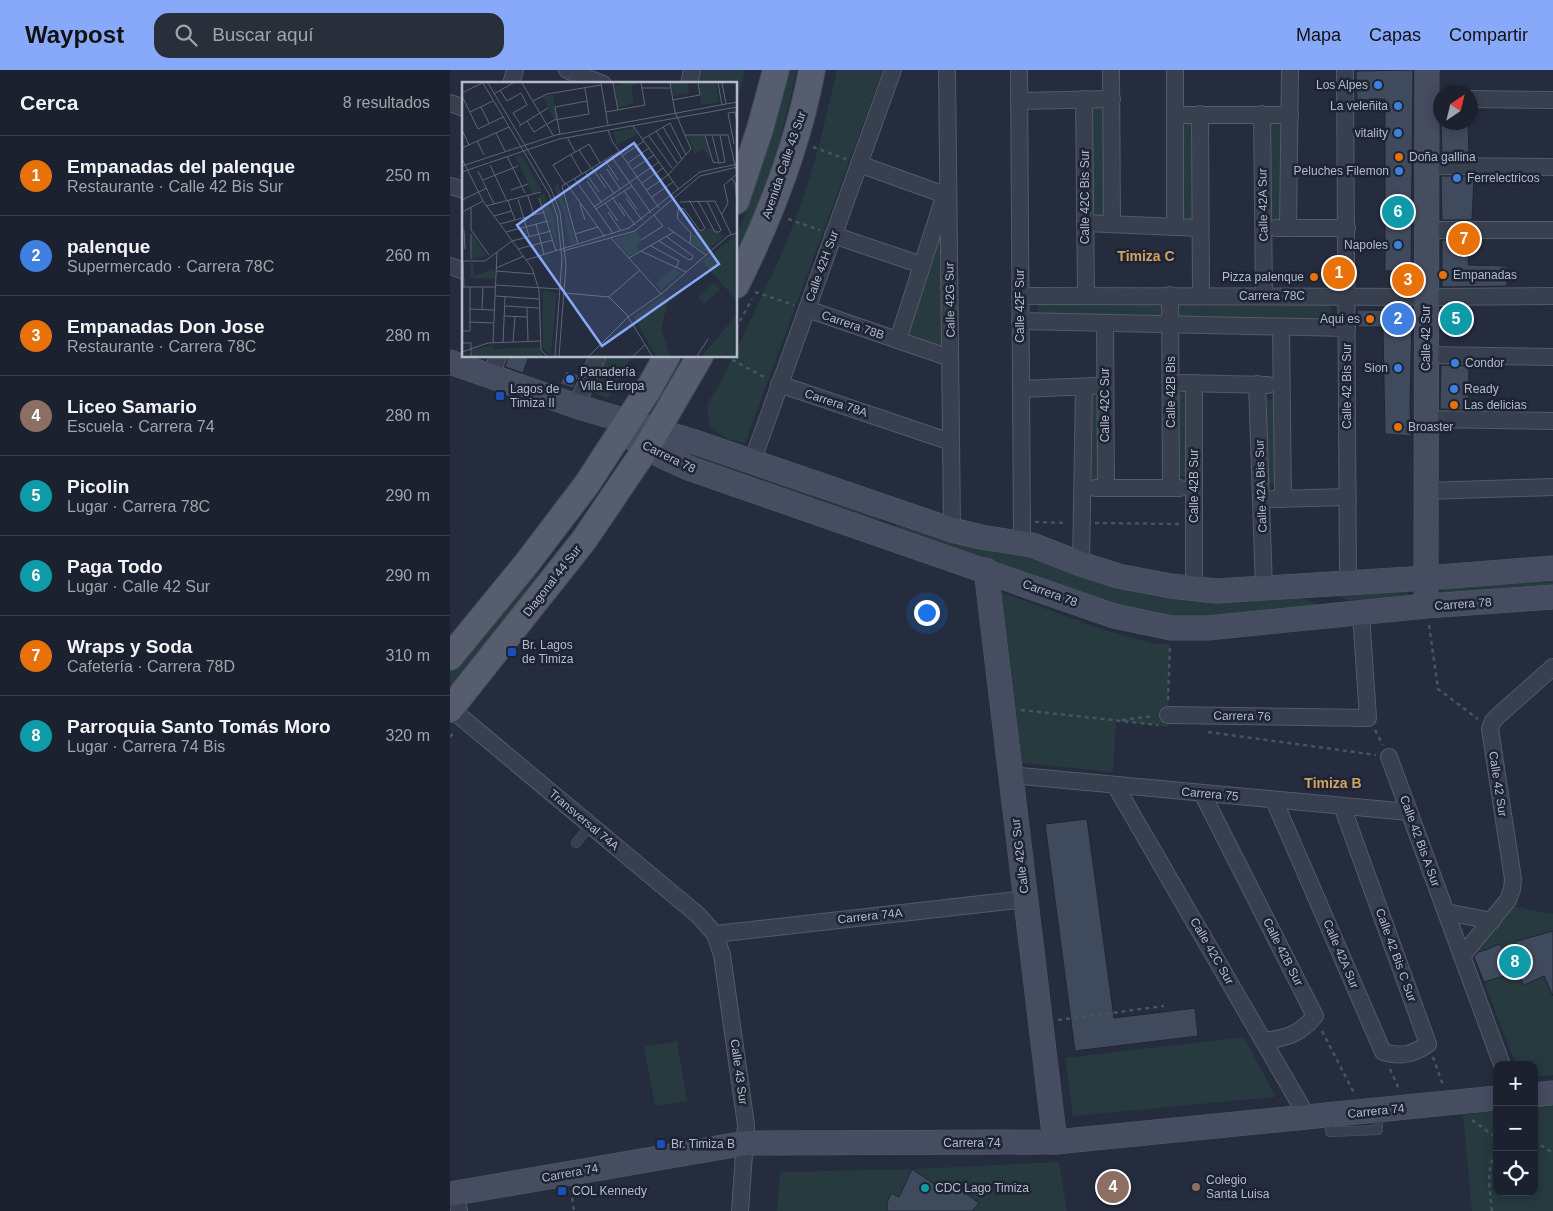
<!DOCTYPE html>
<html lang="es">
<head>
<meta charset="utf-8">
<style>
	body { margin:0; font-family:Arial,sans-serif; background:#282e3a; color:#f1f3f6 }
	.controls { position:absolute; right:15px; bottom:15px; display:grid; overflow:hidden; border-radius:10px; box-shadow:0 2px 12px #0003 }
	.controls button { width:45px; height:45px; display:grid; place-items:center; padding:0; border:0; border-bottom:1px solid #393e4a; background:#1b212e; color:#f1f3f6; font:25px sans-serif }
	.compass { position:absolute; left:983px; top:15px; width:45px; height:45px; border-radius:50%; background:#1b212e; box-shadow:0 2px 12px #0003; rotate:35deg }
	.you { position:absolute; left:476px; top:542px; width:18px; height:18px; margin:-12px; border:4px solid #fff; border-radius:50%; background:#1a73e8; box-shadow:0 0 0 8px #1a73e833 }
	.badge { display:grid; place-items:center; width:32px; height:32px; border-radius:50%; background:#88a9f9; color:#fff; font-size:16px; font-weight:700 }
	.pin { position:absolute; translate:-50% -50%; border:2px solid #fff; box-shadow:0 1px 5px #0006 }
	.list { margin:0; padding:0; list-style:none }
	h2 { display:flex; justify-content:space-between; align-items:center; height:65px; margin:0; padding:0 20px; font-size:21px }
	h2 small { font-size:16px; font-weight:400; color:#a0a3aa }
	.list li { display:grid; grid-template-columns:32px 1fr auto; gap:15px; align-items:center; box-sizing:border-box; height:80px; padding:0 20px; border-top:1px solid #393e4a }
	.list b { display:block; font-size:19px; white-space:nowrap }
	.list p { margin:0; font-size:16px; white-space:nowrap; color:#a0a3aa }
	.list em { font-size:16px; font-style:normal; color:#a0a3aa }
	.icon { flex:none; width:28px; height:28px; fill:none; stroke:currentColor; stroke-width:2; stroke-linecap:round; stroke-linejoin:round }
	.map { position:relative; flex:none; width:1103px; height:1141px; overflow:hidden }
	header { display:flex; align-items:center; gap:30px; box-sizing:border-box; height:70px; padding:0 25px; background:#88a9f9; color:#111 }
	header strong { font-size:24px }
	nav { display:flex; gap:28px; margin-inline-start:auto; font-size:18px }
	.search { width:350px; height:45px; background:#282e3a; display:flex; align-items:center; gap:12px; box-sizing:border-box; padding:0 18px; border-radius:15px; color:#a0a3aa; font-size:19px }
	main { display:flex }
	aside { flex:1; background:#1b212e }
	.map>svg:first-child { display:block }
	.green { fill:#263a3f }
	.building { fill:#404a5d; stroke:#1f2635 }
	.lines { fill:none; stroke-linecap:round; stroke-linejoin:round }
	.lane-casing { stroke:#535a69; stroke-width:10 }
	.street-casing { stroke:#535a69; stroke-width:18 }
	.secondary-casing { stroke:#535a69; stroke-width:25 }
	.primary-casing { stroke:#414857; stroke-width:28 }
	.path { stroke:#44575c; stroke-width:2.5; stroke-dasharray:4 4; stroke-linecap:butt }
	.lane { stroke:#383f4e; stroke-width:9 }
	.street { stroke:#383f4e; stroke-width:16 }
	.secondary { stroke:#464d61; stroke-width:24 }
	.primary { stroke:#565d6e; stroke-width:26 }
	.shop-dot { fill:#3f7fe0; stroke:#1d2433; stroke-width:2 }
	.food-dot { fill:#e8710a; stroke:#1d2433; stroke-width:2 }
	.transit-dot { fill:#1a4fb4; stroke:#1d2433; stroke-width:2 }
	.education-dot { fill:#8d6e63; stroke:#1d2433; stroke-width:2 }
	.culture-dot { fill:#0f9aa8; stroke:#1d2433; stroke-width:2 }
	.labels { text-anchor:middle; stroke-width:5; stroke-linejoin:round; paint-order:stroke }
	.poi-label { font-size:12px; fill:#b4bac9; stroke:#1d2433; text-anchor:start }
	.street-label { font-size:12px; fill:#b4bac9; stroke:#1d2433 }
	.neighbourhood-label { font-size:14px; font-weight:bold; fill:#d6a061; stroke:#1d2433 }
	.inset-road { fill:none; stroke:#5e6576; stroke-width:1 }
	.view { fill:#88a9f9; fill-opacity:0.15; stroke:#88a9f9; stroke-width:2.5 }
	.inset-edge { fill:none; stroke:#b4bac9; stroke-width:2.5 }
</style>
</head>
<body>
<header>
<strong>Waypost</strong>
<div class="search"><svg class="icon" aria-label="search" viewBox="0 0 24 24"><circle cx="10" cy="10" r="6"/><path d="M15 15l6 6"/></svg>Buscar aquí</div>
<nav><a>Mapa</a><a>Capas</a><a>Compartir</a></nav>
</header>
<main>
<aside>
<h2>Cerca<small>8 resultados</small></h2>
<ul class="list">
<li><span class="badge" style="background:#e8710a">1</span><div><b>Empanadas del palenque</b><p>Restaurante · Calle 42 Bis Sur</p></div><em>250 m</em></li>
<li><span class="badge" style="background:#3f7fe0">2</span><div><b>palenque</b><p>Supermercado · Carrera 78C</p></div><em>260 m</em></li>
<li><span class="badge" style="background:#e8710a">3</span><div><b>Empanadas Don Jose</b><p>Restaurante · Carrera 78C</p></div><em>280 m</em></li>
<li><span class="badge" style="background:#8d6e63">4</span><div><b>Liceo Samario</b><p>Escuela · Carrera 74</p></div><em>280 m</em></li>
<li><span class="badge" style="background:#0f9aa8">5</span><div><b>Picolin</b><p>Lugar · Carrera 78C</p></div><em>290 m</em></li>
<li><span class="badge" style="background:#0f9aa8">6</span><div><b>Paga Todo</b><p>Lugar · Calle 42 Sur</p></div><em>290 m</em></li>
<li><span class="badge" style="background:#e8710a">7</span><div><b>Wraps y Soda</b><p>Cafetería · Carrera 78D</p></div><em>310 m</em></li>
<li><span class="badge" style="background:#0f9aa8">8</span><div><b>Parroquia Santo Tomás Moro</b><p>Lugar · Carrera 74 Bis</p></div><em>320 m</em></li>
</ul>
</aside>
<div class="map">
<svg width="1103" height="1141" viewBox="0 0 1103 1141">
	<rect width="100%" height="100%" fill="#242c3e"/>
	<!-- green -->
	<g class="green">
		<path d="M251,0H295L286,37V14H248Z"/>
		<path d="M335,0H347L323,98L286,195V165L295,144L319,70Z"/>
		<path d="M387,0H433L295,373L278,369L265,361L260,356L257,339L259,331L269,315L283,286H286V280C309,233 332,186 350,137C366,93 376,46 387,0Z"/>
		<rect x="640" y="36" width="16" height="110"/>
		<path d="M730,46H746V156H731Z"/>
		<rect x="817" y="47" width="16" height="110"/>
		<path d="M493,149L491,278L453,267Z"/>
		<path d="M588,230L881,233V250L588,247Z"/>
		<path d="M158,286H182L158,329L141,321Z"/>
		<path d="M723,323H739L740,406H724Z"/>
		<path d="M636,326H651L652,410L636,409Z"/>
		<path d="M828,329L831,413H815L812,330Z"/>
		<path d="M239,378L432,444L428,454L236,387Z"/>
		<path d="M448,448L586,487L660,515L713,527L766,530L849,527L877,538L717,551L670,541L444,460Z"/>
		<path d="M85,500L89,503L0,623V601Z"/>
		<path d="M1103,509V518L992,526V517Z"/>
		<path d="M958,517V528L908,533L873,522Z"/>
		<path d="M551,522L645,557L704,574L720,573L718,657L666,651L663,702L572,693Z"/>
		<path d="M1061,836L1103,844V1005L1084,1007V995H1066L1023,883Z"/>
		<path d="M794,967L826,1027L623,1046L615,988Z"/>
		<path d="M227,971L237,1031L205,1036L194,977Z"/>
		<path d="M1103,1036V1141H1022L1013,1045L1047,1041V1122H1084V1038Z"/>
		<path d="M609,1092L617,1141H327L330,1102L462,1099Z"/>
	</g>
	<!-- building -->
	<g class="building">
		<path d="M963,0L961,200L935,201V29L907,30L906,1Z"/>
		<path d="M991,52H1018L1019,86H992Z"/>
		<path d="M991,106H1024L1022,150H992Z"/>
		<path d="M992,170H1020L1018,195L1057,196V216L992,217Z"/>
		<rect x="882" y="188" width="4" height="29"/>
		<path d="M907,240L962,241L960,336L961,366L935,364L933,257H908Z"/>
		<path d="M992,242L1020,245V255L991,254Z"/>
		<path d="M58,286H79L73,303L55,297Z"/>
		<path d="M991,295L1019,296L1018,340L990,339Z"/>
		<path d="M116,301L129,305L123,318L110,314Z"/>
		<path d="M637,749L664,948L745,938L748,966L625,981L595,754Z"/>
		<path d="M1103,861V926L1094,906L1074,915L1066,902L1034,912L1024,887L1028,882L1036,880L1049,874L1053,879L1064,875L1067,871Z"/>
		<path d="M462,1099L499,1124L507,1117L529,1133L522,1141H437V1133L441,1123L449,1127Z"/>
	</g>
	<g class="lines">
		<defs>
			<g id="lane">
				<path d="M126,773L141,755"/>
				<path d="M879,1046L880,1062L928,1060L927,1040"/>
			</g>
			<g id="street">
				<path d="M117,0L153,14"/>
				<path d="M497,0L502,460"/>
				<path d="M569,0L572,472"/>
				<path d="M661,0L662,154"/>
				<path d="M895,0L898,512"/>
				<path d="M61,14L65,0"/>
				<path d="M239,14L242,0"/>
				<path d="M634,29L636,225"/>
				<path d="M1021,29L1103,30"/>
				<path d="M569,31L662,29"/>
				<path d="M0,33L14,38"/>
				<path d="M750,44L751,226"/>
				<path d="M812,44L814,226"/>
				<path d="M725,45H840"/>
				<path d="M409,94L498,126"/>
				<path d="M977,96L1103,97"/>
				<path d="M0,116L14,120"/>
				<path d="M635,153L750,158"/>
				<path d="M725,157V0"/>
				<path d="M826,158H897"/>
				<path d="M838,158L840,0"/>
				<path d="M976,160H1103"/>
				<path d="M383,165L472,195"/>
				<path d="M0,196L14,201"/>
				<path d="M720,225L721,418"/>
				<path d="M570,226L984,227L1103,226"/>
				<path d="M357,239L500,288"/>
				<path d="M570,251L897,258"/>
				<path d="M655,253L656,418"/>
				<path d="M831,257L833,429"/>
				<path d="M448,270L494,127"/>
				<path d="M976,285L1103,287"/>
				<path d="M41,306L48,286"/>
				<path d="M733,313L818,315"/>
				<path d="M744,313V519"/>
				<path d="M329,314L501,372"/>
				<path d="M807,314L814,518"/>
				<path d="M571,319L644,316"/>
				<path d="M126,336L148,286"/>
				<path d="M976,349L1103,351"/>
				<path d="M302,392L443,0"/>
				<path d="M645,418H730"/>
				<path d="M976,421L1103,417"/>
				<path d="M823,429L898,427"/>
				<path d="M631,494L634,317"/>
				<path d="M0,638L248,845L265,864L272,885L296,1055L290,1141"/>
				<path d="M718,645L918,648L911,544"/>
				<path d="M939,687L1052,995"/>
				<path d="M561,705L959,742"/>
				<path d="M665,715L858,1048"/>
				<path d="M752,723L865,946C849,965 837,968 813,971"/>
				<path d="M824,730L933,982C951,987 962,985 978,974L892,736"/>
				<path d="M996,842L1042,851"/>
				<path d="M265,864L576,829"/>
				<path d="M1012,886L1058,830L1062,819L1063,809L1040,659L1043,651L1050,644L1103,597"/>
				<path d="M6,1123L9,1141"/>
			</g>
			<g id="secondary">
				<path d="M0,292L126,336L245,372L502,460L531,467L582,475L631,494L668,506L721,516L766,521L976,508L1103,498"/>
				<path d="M180,367L212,386L241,399L664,546L721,558H758L976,536L1103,527"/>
				<path d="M536,500L605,1072"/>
				<path d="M976,523L977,0"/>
				<path d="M1084,1025L1103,1023"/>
				<path d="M0,1124L296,1073L605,1072L1047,1028"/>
			</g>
			<g id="primary">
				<path d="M286,131L310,59L326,0"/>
				<path d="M286,215C320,147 348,75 362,0"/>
				<path d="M0,587L77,493L137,414L198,320L217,286"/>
				<path d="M0,639L134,470L197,377L250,286"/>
			</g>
		</defs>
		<!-- lane casing -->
		<use href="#lane" class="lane-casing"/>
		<!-- street casing -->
		<use href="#street" class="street-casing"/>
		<!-- secondary casing -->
		<use href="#secondary" class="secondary-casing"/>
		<!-- primary casing -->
		<use href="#primary" class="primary-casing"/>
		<!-- path -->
		<g class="path">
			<path d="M363,77L396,89"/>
			<path d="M338,149L370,160"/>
			<path d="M305,222L344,235"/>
			<path d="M286,258L302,229"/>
			<path d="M275,286L316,308"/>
			<path d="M585,452L617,453"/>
			<path d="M645,453L730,454"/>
			<path d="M979,555L988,619L1028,649"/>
			<path d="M718,630L720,576"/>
			<path d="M571,640L708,655"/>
			<path d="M672,650L704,646"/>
			<path d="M925,660L933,675"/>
			<path d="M758,662L926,685"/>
			<path d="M0,667L5,661"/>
			<path d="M608,950L714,936"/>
			<path d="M872,961L904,1023"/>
			<path d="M983,987L993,1015"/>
			<path d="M940,999L949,1019"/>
			<path d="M1084,1047L1092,1044"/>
			<path d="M1022,1050L1047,1068"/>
			<path d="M1084,1071L1103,1083"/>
			<path d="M121,1120L124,1141"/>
			<path d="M1042,1141C1040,1120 1035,1099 1047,1081"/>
		</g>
		<!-- lane -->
		<use href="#lane" class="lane"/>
		<!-- street -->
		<use href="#street" class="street"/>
		<!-- secondary -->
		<use href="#secondary" class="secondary"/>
		<!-- primary -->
		<use href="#primary" class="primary"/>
	</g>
	<!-- markers -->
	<g class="shop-dot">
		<circle cx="928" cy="15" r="5"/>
		<circle cx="948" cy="36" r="5"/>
		<circle cx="948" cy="63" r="5"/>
		<circle cx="949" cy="101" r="5"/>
		<circle cx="1007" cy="108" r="5"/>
		<circle cx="948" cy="175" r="5"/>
		<circle cx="1005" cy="293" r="5"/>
		<circle cx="948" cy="298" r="5"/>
		<circle cx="120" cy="309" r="5"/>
		<circle cx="1004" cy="319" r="5"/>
	</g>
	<g class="food-dot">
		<circle cx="949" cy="87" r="5"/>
		<circle cx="993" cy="205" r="5"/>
		<circle cx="864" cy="207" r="5"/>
		<circle cx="920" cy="249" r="5"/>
		<circle cx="1004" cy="335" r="5"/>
		<circle cx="948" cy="357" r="5"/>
	</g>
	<g class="transit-dot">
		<rect x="45" y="321" width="10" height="10" rx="2.5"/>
		<rect x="57" y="577" width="10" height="10" rx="2.5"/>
		<rect x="206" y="1069" width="10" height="10" rx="2.5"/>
		<rect x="107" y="1116" width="10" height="10" rx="2.5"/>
	</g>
	<circle class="education-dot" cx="746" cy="1117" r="5"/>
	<circle class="culture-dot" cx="475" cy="1118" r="5"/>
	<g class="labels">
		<!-- poi labels -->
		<g class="poi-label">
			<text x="918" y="19" text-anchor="end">Los Alpes</text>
			<text x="938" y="40" text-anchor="end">La veleñita</text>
			<text x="938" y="67" text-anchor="end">vitality</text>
			<text x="959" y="91">Doña gallina</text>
			<text x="939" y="105" text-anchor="end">Peluches Filemon</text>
			<text x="1017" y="112">Ferrelectricos</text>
			<text x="938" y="179" text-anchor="end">Napoles</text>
			<text x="1003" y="209">Empanadas</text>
			<text x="854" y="211" text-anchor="end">Pizza palenque</text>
			<text x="910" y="253" text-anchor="end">Aqui es</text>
			<text x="1015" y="297">Condor</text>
			<text x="938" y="302" text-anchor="end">Sion</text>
			<text x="130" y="306">Panadería<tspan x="130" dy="14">Villa Europa</tspan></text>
			<text x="60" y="323">Lagos de<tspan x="60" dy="14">Timiza II</tspan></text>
			<text x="1014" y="323">Ready</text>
			<text x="1014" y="339">Las delicias</text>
			<text x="958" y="361">Broaster</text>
			<text x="72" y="579">Br. Lagos<tspan x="72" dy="14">de Timiza</tspan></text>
			<text x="221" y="1078">Br. Timiza B</text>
			<text x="756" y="1114">Colegio<tspan x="756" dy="14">Santa Luisa</tspan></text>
			<text x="485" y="1122">CDC Lago Timiza</text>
			<text x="122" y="1125">COL Kennedy</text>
		</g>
		<!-- street labels -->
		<g class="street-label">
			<text transform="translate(334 95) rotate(-71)" y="4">Avenida Calle 43 Sur</text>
			<text transform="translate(635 127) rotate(-90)" y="4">Calle 42C Bis Sur</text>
			<text transform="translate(813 135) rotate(-91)" y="4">Calle 42A Sur</text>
			<text transform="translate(372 196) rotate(-70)" y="4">Calle 42H Sur</text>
			<text x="822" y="230">Carrera 78C</text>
			<text transform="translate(500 230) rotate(-91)" y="4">Calle 42G Sur</text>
			<text transform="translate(570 236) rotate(-90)" y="4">Calle 42F Sur</text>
			<text transform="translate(403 255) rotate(19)" y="4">Carrera 78B</text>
			<text transform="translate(976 268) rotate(-90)" y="4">Calle 42 Sur</text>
			<text transform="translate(897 316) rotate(-90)" y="4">Calle 42 Bis Sur</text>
			<text transform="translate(721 322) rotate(-90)" y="4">Calle 42B Bis</text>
			<text transform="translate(386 333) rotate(18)" y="4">Carrera 78A</text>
			<text transform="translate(655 335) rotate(-90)" y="4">Calle 42C Sur</text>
			<text transform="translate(219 387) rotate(26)" y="4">Carrera 78</text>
			<text transform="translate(744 416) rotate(-90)" y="4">Calle 42B Sur</text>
			<text transform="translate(811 416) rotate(-92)" y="4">Calle 42A Bis Sur</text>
			<text transform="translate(102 511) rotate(-52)" y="4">Diagonal 44 Sur</text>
			<text transform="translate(600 523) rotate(20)" y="4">Carrera 78</text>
			<text transform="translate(1013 534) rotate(-4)" y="4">Carrera 78</text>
			<text transform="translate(792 646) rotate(1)" y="4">Carrera 76</text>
			<text transform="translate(1048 714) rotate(81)" y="4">Calle 42 Sur</text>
			<text transform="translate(760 724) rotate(5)" y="4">Carrera 75</text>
			<text transform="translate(134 750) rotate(40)" y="4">Transversal 74A</text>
			<text transform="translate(970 771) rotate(70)" y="4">Calle 42 Bis A Sur</text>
			<text transform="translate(570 786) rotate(-97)" y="4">Calle 42G Sur</text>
			<text transform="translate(420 846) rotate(-6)" y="4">Carrera 74A</text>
			<text transform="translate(762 881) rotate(60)" y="4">Calle 42C Sur</text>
			<text transform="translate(833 882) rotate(63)" y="4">Calle 42B Sur</text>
			<text transform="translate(891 884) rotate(67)" y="4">Calle 42A Sur</text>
			<text transform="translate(946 885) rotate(70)" y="4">Calle 42 Bis C Sur</text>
			<text transform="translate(289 1002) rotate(82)" y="4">Calle 43 Sur</text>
			<text transform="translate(926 1041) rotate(-6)" y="4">Carrera 74</text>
			<text x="522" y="1077">Carrera 74</text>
			<text transform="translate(120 1103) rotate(-10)" y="4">Carrera 74</text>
		</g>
		<!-- neighbourhood labels -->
		<g class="neighbourhood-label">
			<text x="696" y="191">Timiza C</text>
			<text x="883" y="718">Timiza B</text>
		</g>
	</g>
	<!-- overview -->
	<g transform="translate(12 12)">
		<rect width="275" height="275" fill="#242c3e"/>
		<path d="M164,1H178L169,4L172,21L156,26L153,4ZM208,1H226L227,11L211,14ZM237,1H254L257,20L239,23ZM91,12L95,36L92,37L81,15ZM172,46L175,52L155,63L151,50ZM226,54H243L249,76L240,67L233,73ZM53,74H60L80,108L71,112ZM96,101L114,161L112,162L108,160L102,131L92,106ZM82,112L92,136L96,166L77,113ZM250,145L262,154L244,170L229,161L230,153ZM174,150L180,159L174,163L178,168L167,174L152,157ZM10,153L25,174L10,177ZM275,153V218H274L240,179ZM8,181H12V194L32,186L33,197L8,196ZM211,187L219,191L199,208L194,202ZM252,201L258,208L242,222L236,215ZM81,208L95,211L89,273L81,267ZM201,214L206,219L199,248L208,274H194L172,235ZM275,232V274H240ZM31,263L32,267L77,265L82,274H10V268Z" fill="#263a3f"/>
		<path class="inset-road" d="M21,1L87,112L95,133L100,177L93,274M26,1L89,107L98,130L104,183L97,274M60,1L91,53M139,1L146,43M151,1L156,28M256,1L260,23M260,1L264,22M180,6H208M38,8L45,19L59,11L65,23L51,31L59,43M0,11L20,1M32,12L51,1M0,14L16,47L41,35M210,18L238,13L236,1M71,19L85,12L139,3M19,25L27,41M8,30L31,19M144,30L183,23L179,1M65,39L72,50L92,38L127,32L123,6M57,44L86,26M171,44L217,108M201,45L220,77M0,48L7,63M146,48L150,59L197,126M194,49L215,81M34,51L43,69M98,52L93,25L125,19M223,53H266L275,92M243,53L251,80L257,81L263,80L258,53M250,53L257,81M187,54L210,86M105,55L113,70M181,57L208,41L224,73M15,59L22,73M272,62L266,31L273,30L275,41M0,66L47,45M117,68L129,86M109,73L120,92M161,73L182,59M45,74L63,111M149,74L189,131M0,77L21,119L70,186L77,208L79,268L85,274M143,78L156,98M166,81L187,66M28,83L45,119M0,84L94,53L275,20M130,86L144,106M145,87L158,107M171,87L192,73M16,89L32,122M0,90L97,57L275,25M123,90L137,110M138,92L152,111M112,96L151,151M269,96L273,101L275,122M21,98L56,84M125,99L139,120M104,101L143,155M180,101L201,86M103,102L91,83L127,62L138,81M49,108L66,102M185,108L206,93L229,67L213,30L208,1M162,109L175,127M66,114L72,133M150,115L163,134M190,115L211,100M77,116L94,169M164,116L180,138M56,117L67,154M0,118L25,106M46,119L53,138M236,119L253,150H257L259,148L245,119M218,120L253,119L269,152M143,121L156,139M157,121L173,143M118,122L123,138M24,124L79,110M217,124L215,136L229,151L228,162M9,125V148L27,173M132,125L197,80M216,125L222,127L238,149L241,148L243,146L227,118M134,127L170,104M0,130L21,119M146,130L159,149M260,132L266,121L262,103L275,92M32,134L50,129M38,142L83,130M74,142L82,172M206,146L244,173M2,148L3,167M44,150L86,139M113,152L136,145M149,156L199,212M179,158L201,144L192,133M197,159L227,178L230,177L231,174L205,155M116,162L100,104L158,69M189,164L217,179L214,186M56,167L91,158M101,169L173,149L238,94L275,85M179,169L224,190M167,176L212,150M9,177V152M64,178L167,146L238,90L275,82M0,179H23L50,159L89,149M1,179L2,205M34,186L62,174M34,189L72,192M33,203L98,207M0,205H33M103,211L147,215M33,214L77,217M147,215L165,233L190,274M147,215L178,188M43,224L78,226M65,226L66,260M8,227L32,228M20,227L21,205M42,234L65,235M8,240L31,241M0,249H8V205M51,260L53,234M0,261H9V274M31,261L35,170M41,261L43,215M0,270L26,261L79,259M127,274L166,235L199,212L266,154L275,151M171,274L183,263M235,274L246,257"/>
		<path class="view" d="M172,61L257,182L140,264L55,143Z"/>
		<rect width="275" height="275" class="inset-edge"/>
	</g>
</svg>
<div class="controls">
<button>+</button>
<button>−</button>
<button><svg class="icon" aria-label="locate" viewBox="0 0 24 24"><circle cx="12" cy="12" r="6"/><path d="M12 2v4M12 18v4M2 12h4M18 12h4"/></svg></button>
</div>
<svg class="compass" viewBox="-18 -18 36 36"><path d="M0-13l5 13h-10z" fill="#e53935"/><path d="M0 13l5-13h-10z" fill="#a0a3aa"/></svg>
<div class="you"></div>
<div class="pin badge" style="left:889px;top:203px;background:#e8710a">1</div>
<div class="pin badge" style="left:948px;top:249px;background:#3f7fe0">2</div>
<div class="pin badge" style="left:958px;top:210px;background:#e8710a">3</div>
<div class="pin badge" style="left:663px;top:1117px;background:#8d6e63">4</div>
<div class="pin badge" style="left:1006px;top:249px;background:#0f9aa8">5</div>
<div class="pin badge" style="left:948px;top:142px;background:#0f9aa8">6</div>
<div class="pin badge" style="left:1014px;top:169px;background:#e8710a">7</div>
<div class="pin badge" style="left:1065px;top:892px;background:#0f9aa8">8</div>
</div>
</main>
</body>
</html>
